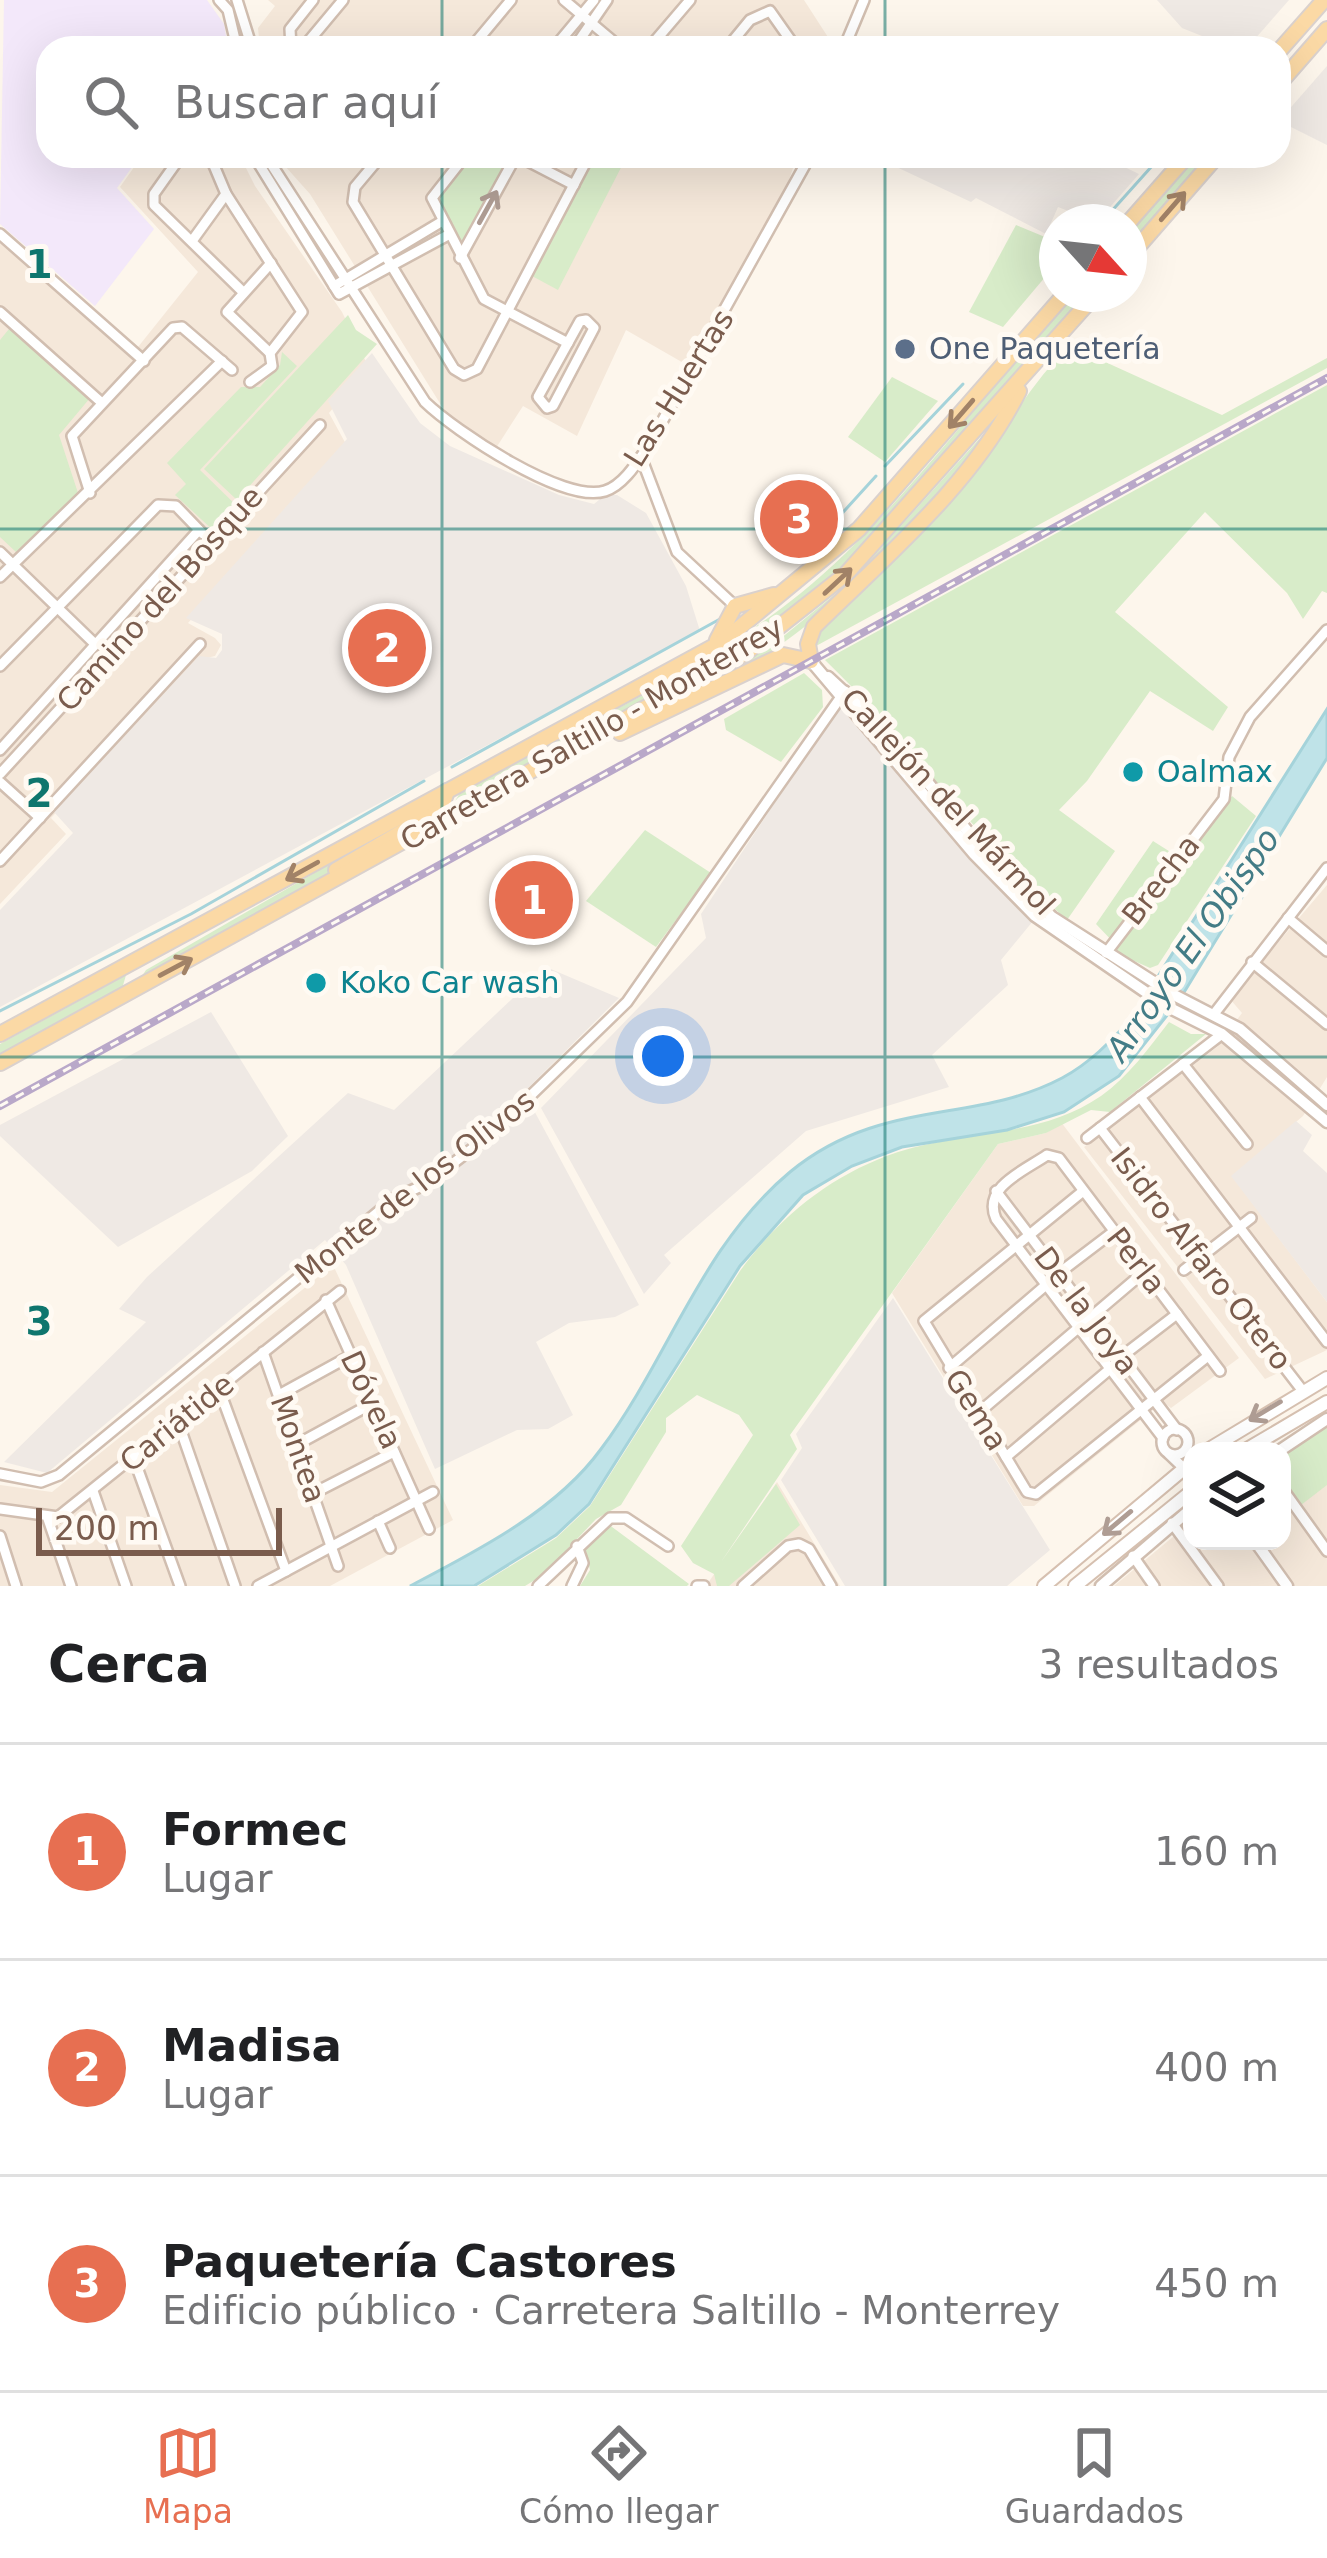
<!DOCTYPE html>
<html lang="es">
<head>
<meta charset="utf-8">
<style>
	body { margin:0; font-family:"DejaVu Sans",sans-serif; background:#f2f2f2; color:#202124 }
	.controls { position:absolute; right:36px; bottom:36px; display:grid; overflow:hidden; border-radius:24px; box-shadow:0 12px 48px #0002 }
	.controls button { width:108px; height:108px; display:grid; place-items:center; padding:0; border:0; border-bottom:3px solid #e0e0e0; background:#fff; color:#202124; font:60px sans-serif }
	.compass { position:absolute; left:1039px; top:204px; width:108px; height:108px; border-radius:50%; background:#fff; box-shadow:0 12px 48px #0002; rotate:117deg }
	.scale { position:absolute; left:36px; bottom:30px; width:246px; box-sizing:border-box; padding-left:12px; border:6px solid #7a5c4d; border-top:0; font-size:33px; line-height:42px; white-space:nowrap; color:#7a5c4d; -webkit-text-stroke:9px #fffaf3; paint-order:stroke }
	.you { position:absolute; left:663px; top:1056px; width:42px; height:42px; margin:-30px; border:9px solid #fff; border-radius:50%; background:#1a73e8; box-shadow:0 0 0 18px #1a73e833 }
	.badge { display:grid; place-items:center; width:78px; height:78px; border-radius:50%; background:#e76f51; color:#fff; font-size:39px; font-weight:700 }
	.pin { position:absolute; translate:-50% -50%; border:6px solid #fff; box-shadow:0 3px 12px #0006 }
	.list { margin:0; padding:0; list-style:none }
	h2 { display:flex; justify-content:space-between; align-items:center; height:156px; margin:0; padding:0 48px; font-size:51px }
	h2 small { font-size:39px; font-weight:400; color:#757577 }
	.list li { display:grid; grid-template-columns:78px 1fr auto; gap:36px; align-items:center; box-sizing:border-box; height:216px; padding:0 48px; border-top:3px solid #e0e0e0 }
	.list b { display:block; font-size:45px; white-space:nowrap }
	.list p { margin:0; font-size:39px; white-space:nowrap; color:#757577 }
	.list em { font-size:39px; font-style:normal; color:#757577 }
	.icon { flex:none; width:66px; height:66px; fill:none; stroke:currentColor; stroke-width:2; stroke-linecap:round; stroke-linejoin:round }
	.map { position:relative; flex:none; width:1327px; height:1586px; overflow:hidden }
	.search { position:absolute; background:#fff; box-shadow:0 12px 48px #0002; left:36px; right:36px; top:36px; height:132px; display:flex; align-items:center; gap:30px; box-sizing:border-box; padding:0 42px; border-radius:36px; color:#757577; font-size:45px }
	.sheet { height:804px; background:#fff }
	nav { display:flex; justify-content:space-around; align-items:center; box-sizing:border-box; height:168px; border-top:3px solid #e0e0e0; background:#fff; font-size:33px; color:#757577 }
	nav a { display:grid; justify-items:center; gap:6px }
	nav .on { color:#e76f51 }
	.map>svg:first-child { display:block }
	.residential { fill:#f5e8da }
	.industrial { fill:#efe9e4 }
	.education { fill:#f3e8fa }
	.green { fill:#d8ecc9 }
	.water { fill:#bfe3e8; stroke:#a5d3da; stroke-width:3 }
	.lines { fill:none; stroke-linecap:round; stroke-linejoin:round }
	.stream { stroke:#a5d3da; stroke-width:3 }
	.minor-casing { stroke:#d1beb0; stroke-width:14 }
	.tertiary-casing { stroke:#d1beb0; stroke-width:15 }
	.secondary-casing { stroke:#d6c0b0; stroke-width:16 }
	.primary-casing { stroke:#dad1cd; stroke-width:18 }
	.minor { stroke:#fff; stroke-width:9 }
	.tertiary { stroke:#fff; stroke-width:10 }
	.secondary { stroke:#fff; stroke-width:12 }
	.primary { stroke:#fbd9a5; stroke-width:14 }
	.rail-casing { stroke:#b9a8c9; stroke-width:8 }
	.rail { stroke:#fffaf3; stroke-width:3; stroke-dasharray:9; stroke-linecap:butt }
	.oneway { stroke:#a18267 }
	.oneway2 { stroke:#af9d94 }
	.grid { fill:none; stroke:#0f766e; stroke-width:3; stroke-opacity:0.55 }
	.service-dot { fill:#5c6f8a; stroke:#fffaf3; stroke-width:4.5 }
	.culture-dot { fill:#0f9aa8; stroke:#fffaf3; stroke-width:4.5 }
	.labels { text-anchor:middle; stroke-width:10; stroke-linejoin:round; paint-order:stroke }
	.service-label { font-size:30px; fill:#4e5e75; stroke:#fffaf3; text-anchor:start }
	.street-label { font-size:30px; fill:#7a5c4d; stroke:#fffaf3 }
	.culture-label { font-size:30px; fill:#0d838f; stroke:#fffaf3; text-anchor:start }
	.water-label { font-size:33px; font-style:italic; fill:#437c86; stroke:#fffaf3 }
	.grid-label { font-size:39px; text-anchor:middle; font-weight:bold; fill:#0f766e; stroke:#fffaf3; stroke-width:10; stroke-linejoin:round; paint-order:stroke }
</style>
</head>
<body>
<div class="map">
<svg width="1327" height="1586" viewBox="0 0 1327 1586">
	<rect width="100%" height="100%" fill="#fdf6ec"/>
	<!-- residential -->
	<g class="residential">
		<path d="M268,0H804L835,48H260L258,28L275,6Z"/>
		<path d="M142,156H240L255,186L342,312L368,366L329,413L347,446L188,623L215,638L221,645L215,656L198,660L51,818L66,834L0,904V228L138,347L198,272L120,187Z"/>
		<path d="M276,156H797L787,186L687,365L626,330L577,436L523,406L496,448L446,413L310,194Z"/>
		<path d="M1327,885V1077L1303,1116L1232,1176L1327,1302V1350L1265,1379L1084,1147L1217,1047L1242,1013L1230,999Z"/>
		<path d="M1061,1122L1239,1358L1171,1408L1163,1402L1034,1506H1023L892,1293L998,1144L1046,1133Z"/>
		<path d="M333,1265L453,1520L330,1586H0V1485L52,1492Z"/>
		<path d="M1327,1432V1586H1114L1192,1521V1541H1282V1462Z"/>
		<path d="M777,1482L840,1586H706Z"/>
	</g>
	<!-- industrial -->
	<g class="industrial">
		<path d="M1157,0H1289L1247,48H1232L1182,28Z"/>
		<path d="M1327,66V145L1279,121Z"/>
		<path d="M893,156H1102L1139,174L1097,222L1058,207L1046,234L976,198L971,202L890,164Z"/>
		<path d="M372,353L420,423L450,446L559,495L594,504L605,495H617L646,513L686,586L700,631L0,1007V910L73,833L54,812L199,656L216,658L222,650V634L186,618L347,439L328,401Z"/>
		<path d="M839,706L975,864L1033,921L1001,960L1008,985L932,1055L949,1087L806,1131L664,1255L671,1263L644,1294L541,1108L706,938L701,914Z"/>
		<path d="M546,967L619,998L524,1092L639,1305L615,1317L569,1323L536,1342L573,1415L548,1429L517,1430L435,1469L346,1265L325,1240L47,1473L4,1462L146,1322L119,1309L147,1277L348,1093L394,1110Z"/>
		<path d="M211,1012L288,1136L252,1171L118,1247L0,1136V1125Z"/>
		<path d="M1296,1121L1312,1135L1303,1151L1327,1173V1302L1231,1176Z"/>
		<path d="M893,1298L1050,1550L1007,1586H845L781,1480L802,1448L796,1434Z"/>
	</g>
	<!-- education -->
	<path class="education" d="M4,0H207L224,24L226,36L218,48H48V156H140L117,188L154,229L95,306L0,224Z"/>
	<!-- green -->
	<g class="green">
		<path d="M471,156H510L463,247L437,197Z"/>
		<path d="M595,156H627L558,290L532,276Z"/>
		<path d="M1193,156H1208L1129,246V229Z"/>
		<path d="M1016,225L1057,242V263L1003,327L969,312Z"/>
		<path d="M1072,294H1087L833,579L755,641L451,808L461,791C574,729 700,674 801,593C895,517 990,387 1072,294Z"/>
		<path d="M348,315L356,330L377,344L237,500L204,469Z"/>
		<path d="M9,329L90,398L59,435L78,493L16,552L0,537V340Z"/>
		<path d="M1081,351L1222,415L1327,358V368L816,646L821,627C878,578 933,526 978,465C1007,427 1029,388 1062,353Z"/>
		<path d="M282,352L297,366L200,470L238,507L215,532L175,495L186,484L167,463L241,387H260L280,365Z"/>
		<path d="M892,377L938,401L885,462L848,437Z"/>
		<path d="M1327,385V593L1322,591L1303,619L1287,593L1205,512L1115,612L1228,707L1213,731L1150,691L1087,781L1059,810L1115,851L1067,920C978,842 911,743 825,660Z"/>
		<path d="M999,417C911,535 805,655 663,708L780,639L851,581Z"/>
		<path d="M804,673L822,690L823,707L781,762L726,730L724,719Z"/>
		<path d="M1232,796L1256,816L1158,965L1150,968L1114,952L1117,946L1096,924L1153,841L1183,860Z"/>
		<path d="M441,800L301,890L142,976L146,970Z"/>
		<path d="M645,830L711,873L656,947L586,901Z"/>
		<path d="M126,975L122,989L0,1056V1044Z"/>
		<path d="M1169,1022L1191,1034H1206L1110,1112L1091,1110L1046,1133L998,1144L790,1435L797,1449L721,1562L776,1484L800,1525L729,1586H717L714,1574L693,1563L681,1546L753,1435L739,1415L697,1395L666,1418V1432L621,1505L596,1519L543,1575L525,1586H478L556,1538L590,1506L740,1271C780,1216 832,1174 898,1152C965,1130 1040,1138 1101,1096C1128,1077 1149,1048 1169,1022Z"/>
		<path d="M1327,1426V1485L1301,1505L1282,1477V1455Z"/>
		<path d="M608,1524L689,1584L687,1586H580L590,1570L585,1547Z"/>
	</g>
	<!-- water -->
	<path class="water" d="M1327,709V758L1180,999L1119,1076L1064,1112L1007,1130L902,1147L852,1166L803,1195L740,1266L589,1504L556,1535L474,1586H410C477,1551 556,1511 601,1449C669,1358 701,1246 790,1172C881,1097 973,1125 1062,1078C1090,1063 1110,1042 1131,1019Z"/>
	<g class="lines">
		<!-- stream -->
		<g class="stream">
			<path d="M1109,214L1161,156"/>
			<path d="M885,466L963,384"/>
			<path d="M806,553L876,476"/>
			<path d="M452,767L720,619"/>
			<path d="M0,1011L191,914L424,781"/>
		</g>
		<defs>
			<g id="minor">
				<path d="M219,0L228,10L237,48"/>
				<path d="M237,0L252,48"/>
				<path d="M564,0L621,48"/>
				<path d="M291,48L290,29L313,0"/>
				<path d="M303,48L343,0"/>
				<path d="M471,48L511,0"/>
				<path d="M554,48L594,0"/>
				<path d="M574,48L607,0"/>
				<path d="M649,48L690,0"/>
				<path d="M727,48L750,20L770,11L796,48"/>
				<path d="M844,48L864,0"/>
				<path d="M181,156L154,194V205L243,292"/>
				<path d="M210,156L226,194L302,312L270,353L272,366L250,382"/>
				<path d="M254,156L339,294L448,235"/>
				<path d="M266,156L425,402C455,431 564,504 605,491C624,485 638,461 649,445L810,156"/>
				<path d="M381,156L355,187L353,202L454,369L464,375L477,369L589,156"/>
				<path d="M465,156L432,198L484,299L568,343"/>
				<path d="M518,156L574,185"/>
				<path d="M0,234L144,361"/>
				<path d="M192,241L226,194"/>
				<path d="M460,258L516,156"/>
				<path d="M334,286L441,222"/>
				<path d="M0,312L102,403"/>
				<path d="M586,320L594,328L553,406L547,408L538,397L580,321Z"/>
				<path d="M270,353L227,312L271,263"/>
				<path d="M641,457L677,552L735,606"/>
				<path d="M90,493L72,436L173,328L182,327L232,370"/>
				<path d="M0,552L95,644"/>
				<path d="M0,577L222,361"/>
				<path d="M0,666L158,505L176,506L203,534"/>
				<path d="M0,750L199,530"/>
				<path d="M0,774L320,425"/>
				<path d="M0,782L40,818"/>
				<path d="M0,861L200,644"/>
				<path d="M1288,918L1327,951"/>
				<path d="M1106,953L1224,799L1229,757L1250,717L1327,630"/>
				<path d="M1252,962L1327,1024"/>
				<path d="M1214,1014L1327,868"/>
				<path d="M1183,1064L1247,1144"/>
				<path d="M1140,1097L1327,1342"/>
				<path d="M1100,1128L1302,1390"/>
				<path d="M1087,1138L1222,1034"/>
				<path d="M996,1191L1177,1430"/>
				<path d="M1082,1192L924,1321L1027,1492L1036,1494L1208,1356"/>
				<path d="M1184,1270L1251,1218"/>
				<path d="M1059,1273L1113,1232"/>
				<path d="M326,1300L429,1529"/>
				<path d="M263,1352L338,1566"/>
				<path d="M1121,1357L1177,1314"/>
				<path d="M949,1368L1046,1285"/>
				<path d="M219,1389L286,1571"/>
				<path d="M279,1395L350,1356"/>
				<path d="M977,1414L1144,1272"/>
				<path d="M178,1422L235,1586"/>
				<circle cx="1175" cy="1442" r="13"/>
				<path d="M1163,1438L996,1219C982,1187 1024,1171 1047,1155L1059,1158L1220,1371"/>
				<path d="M296,1445L373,1403"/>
				<path d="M1169,1454L1192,1476"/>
				<path d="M1006,1457L1110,1369"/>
				<path d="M134,1459L180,1586"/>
				<path d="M0,1474L41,1482L59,1475L395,1198L426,1184L490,1135L627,1002L845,691"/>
				<path d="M1282,1488L1327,1551"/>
				<path d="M93,1491L126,1586"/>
				<path d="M314,1493L394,1452"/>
				<path d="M0,1509L58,1517L340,1291"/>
				<path d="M48,1519L71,1586"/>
				<path d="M378,1521L390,1548"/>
				<path d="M1172,1523L1218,1586"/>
				<path d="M0,1536L16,1586"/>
				<path d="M1133,1556L1154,1586"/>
				<path d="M258,1586L433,1492"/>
				<path d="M538,1586L610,1518H626L668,1546"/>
				<path d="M572,1586L583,1563L577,1546"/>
				<path d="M697,1586H704"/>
				<path d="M743,1586L788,1546L799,1544L809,1549L831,1586"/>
			</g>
			<g id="tertiary">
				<path d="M811,661L974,854L1035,916L1166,1006L1222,1034L1327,1122"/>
				<path d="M828,677L885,730L982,849L1052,917L1174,995L1240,1029L1327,1105"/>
				<path d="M1279,1451L1327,1419"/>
				<path d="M1255,1541L1287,1586"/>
				<path d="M1101,1586L1192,1508"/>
			</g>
			<g id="secondary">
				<path d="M1206,1451L1327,1378"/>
				<path d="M1244,1451L1327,1402"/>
				<path d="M1044,1586L1192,1462"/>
				<path d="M1075,1586L1192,1491"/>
			</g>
			<g id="primary">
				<path d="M1279,51L1324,0"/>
				<path d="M1279,84L1327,29"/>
				<path d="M1129,222L1187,156"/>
				<path d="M1129,257L1217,156"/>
				<path d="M717,640L735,606L774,595"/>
				<path d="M620,733L783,655L811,661L808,644L814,627C887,555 972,485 1019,391"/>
				<path d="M336,870L441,809L447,791"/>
				<path d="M0,1034L722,642L859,529L1065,294"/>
				<path d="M0,1063L747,652L846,574L1096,294"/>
			</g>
		</defs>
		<!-- minor casing -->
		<use href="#minor" class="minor-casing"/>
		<!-- tertiary casing -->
		<use href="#tertiary" class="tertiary-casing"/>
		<!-- secondary casing -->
		<use href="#secondary" class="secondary-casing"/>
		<!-- primary casing -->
		<use href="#primary" class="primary-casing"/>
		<!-- minor -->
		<use href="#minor" class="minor"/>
		<!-- tertiary -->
		<use href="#tertiary" class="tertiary"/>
		<!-- secondary -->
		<use href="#secondary" class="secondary"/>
		<!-- primary -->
		<use href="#primary" class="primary"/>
		<defs>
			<path id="rail" d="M0,1106L1327,378"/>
		</defs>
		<!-- rail casing -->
		<use href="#rail" class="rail-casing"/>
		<!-- rail -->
		<use href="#rail" class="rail"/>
	</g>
	<!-- one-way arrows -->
	<defs><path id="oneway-shaft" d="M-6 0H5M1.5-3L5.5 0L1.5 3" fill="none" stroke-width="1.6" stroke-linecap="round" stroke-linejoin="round" transform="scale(3)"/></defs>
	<g class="oneway">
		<use href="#oneway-shaft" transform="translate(1173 206) rotate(-49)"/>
		<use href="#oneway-shaft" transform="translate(961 414) rotate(131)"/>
		<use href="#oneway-shaft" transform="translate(838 581) rotate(-43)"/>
		<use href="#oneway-shaft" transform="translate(302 871) rotate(151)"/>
		<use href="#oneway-shaft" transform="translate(176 967) rotate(-28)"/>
	</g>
	<g class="oneway2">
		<use href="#oneway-shaft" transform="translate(488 207) rotate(-61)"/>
		<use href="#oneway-shaft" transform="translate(1265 1411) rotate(149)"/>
		<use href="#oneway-shaft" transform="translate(1117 1523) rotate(140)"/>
	</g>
	<!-- grid -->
	<path class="grid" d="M442,0V48M885,0V48M442,156V1586M885,156V1586M0,529H1327M0,1057H1327"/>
	<!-- markers -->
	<circle class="service-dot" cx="905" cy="349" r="12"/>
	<g class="culture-dot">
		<circle cx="1133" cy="772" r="12"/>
		<circle cx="316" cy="983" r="12"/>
	</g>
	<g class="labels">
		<!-- service labels -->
		<g class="service-label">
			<text x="929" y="359">One Paquetería</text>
		</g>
		<!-- street labels -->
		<g class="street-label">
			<text transform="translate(679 388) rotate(-58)" y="10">Las Huertas</text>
			<text transform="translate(160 599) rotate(-48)" y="10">Camino del Bosque</text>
			<text transform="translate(592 734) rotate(-30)" y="10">Carretera Saltillo - Monterrey</text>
			<text transform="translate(948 802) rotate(47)" y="10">Callejón del Mármol</text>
			<text transform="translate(1161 880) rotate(-52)" y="10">Brecha</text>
			<text transform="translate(415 1187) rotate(-38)" y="10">Monte de los Olivos</text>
			<text transform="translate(1201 1259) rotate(52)" y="10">Isidro Alfaro Otero</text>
			<text transform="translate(1136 1261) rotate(52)" y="10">Perla</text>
			<text transform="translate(1086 1311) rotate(53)" y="10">De la Joya</text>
			<text transform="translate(371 1400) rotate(65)" y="10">Dóvela</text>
			<text transform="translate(976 1410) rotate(58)" y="10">Gema</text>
			<text transform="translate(177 1423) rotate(-39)" y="10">Cariátide</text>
			<text transform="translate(298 1449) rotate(71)" y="10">Montea</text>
		</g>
		<!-- culture labels -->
		<g class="culture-label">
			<text x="1157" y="782">Oalmax</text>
			<text x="340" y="993">Koko Car wash</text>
		</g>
		<!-- water labels -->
		<g class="water-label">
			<text transform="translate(1192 944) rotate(-55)" y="12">Arroyo El Obispo</text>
		</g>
	</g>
	<g class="grid-label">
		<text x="39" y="278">1</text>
		<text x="39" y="807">2</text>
		<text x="39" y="1335">3</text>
	</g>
</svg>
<div class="controls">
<button><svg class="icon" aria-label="layers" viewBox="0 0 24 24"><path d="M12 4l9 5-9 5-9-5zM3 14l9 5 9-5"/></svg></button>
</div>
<svg class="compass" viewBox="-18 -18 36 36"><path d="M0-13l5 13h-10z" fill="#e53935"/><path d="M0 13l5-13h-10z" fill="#757577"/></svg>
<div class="scale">200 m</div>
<div class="you"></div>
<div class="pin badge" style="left:534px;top:900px">1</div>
<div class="pin badge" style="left:387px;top:648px">2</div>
<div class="pin badge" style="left:799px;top:519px">3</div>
<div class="search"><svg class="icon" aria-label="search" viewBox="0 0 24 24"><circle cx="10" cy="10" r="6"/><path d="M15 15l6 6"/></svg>Buscar aquí</div>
</div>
<section class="sheet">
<h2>Cerca<small>3 resultados</small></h2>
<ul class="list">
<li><span class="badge">1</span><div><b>Formec</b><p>Lugar</p></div><em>160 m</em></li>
<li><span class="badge">2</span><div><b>Madisa</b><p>Lugar</p></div><em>400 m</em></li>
<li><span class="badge">3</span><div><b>Paquetería Castores</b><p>Edificio público · Carretera Saltillo - Monterrey</p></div><em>450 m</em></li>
</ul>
</section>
<nav>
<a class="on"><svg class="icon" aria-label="map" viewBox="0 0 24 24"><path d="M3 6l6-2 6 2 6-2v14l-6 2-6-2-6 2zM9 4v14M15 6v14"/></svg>Mapa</a>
<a><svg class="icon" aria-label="directions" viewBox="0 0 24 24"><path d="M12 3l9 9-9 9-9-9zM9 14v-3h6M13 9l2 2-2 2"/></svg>Cómo llegar</a>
<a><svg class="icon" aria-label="saved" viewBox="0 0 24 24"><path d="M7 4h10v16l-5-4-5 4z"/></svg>Guardados</a>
</nav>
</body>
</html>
